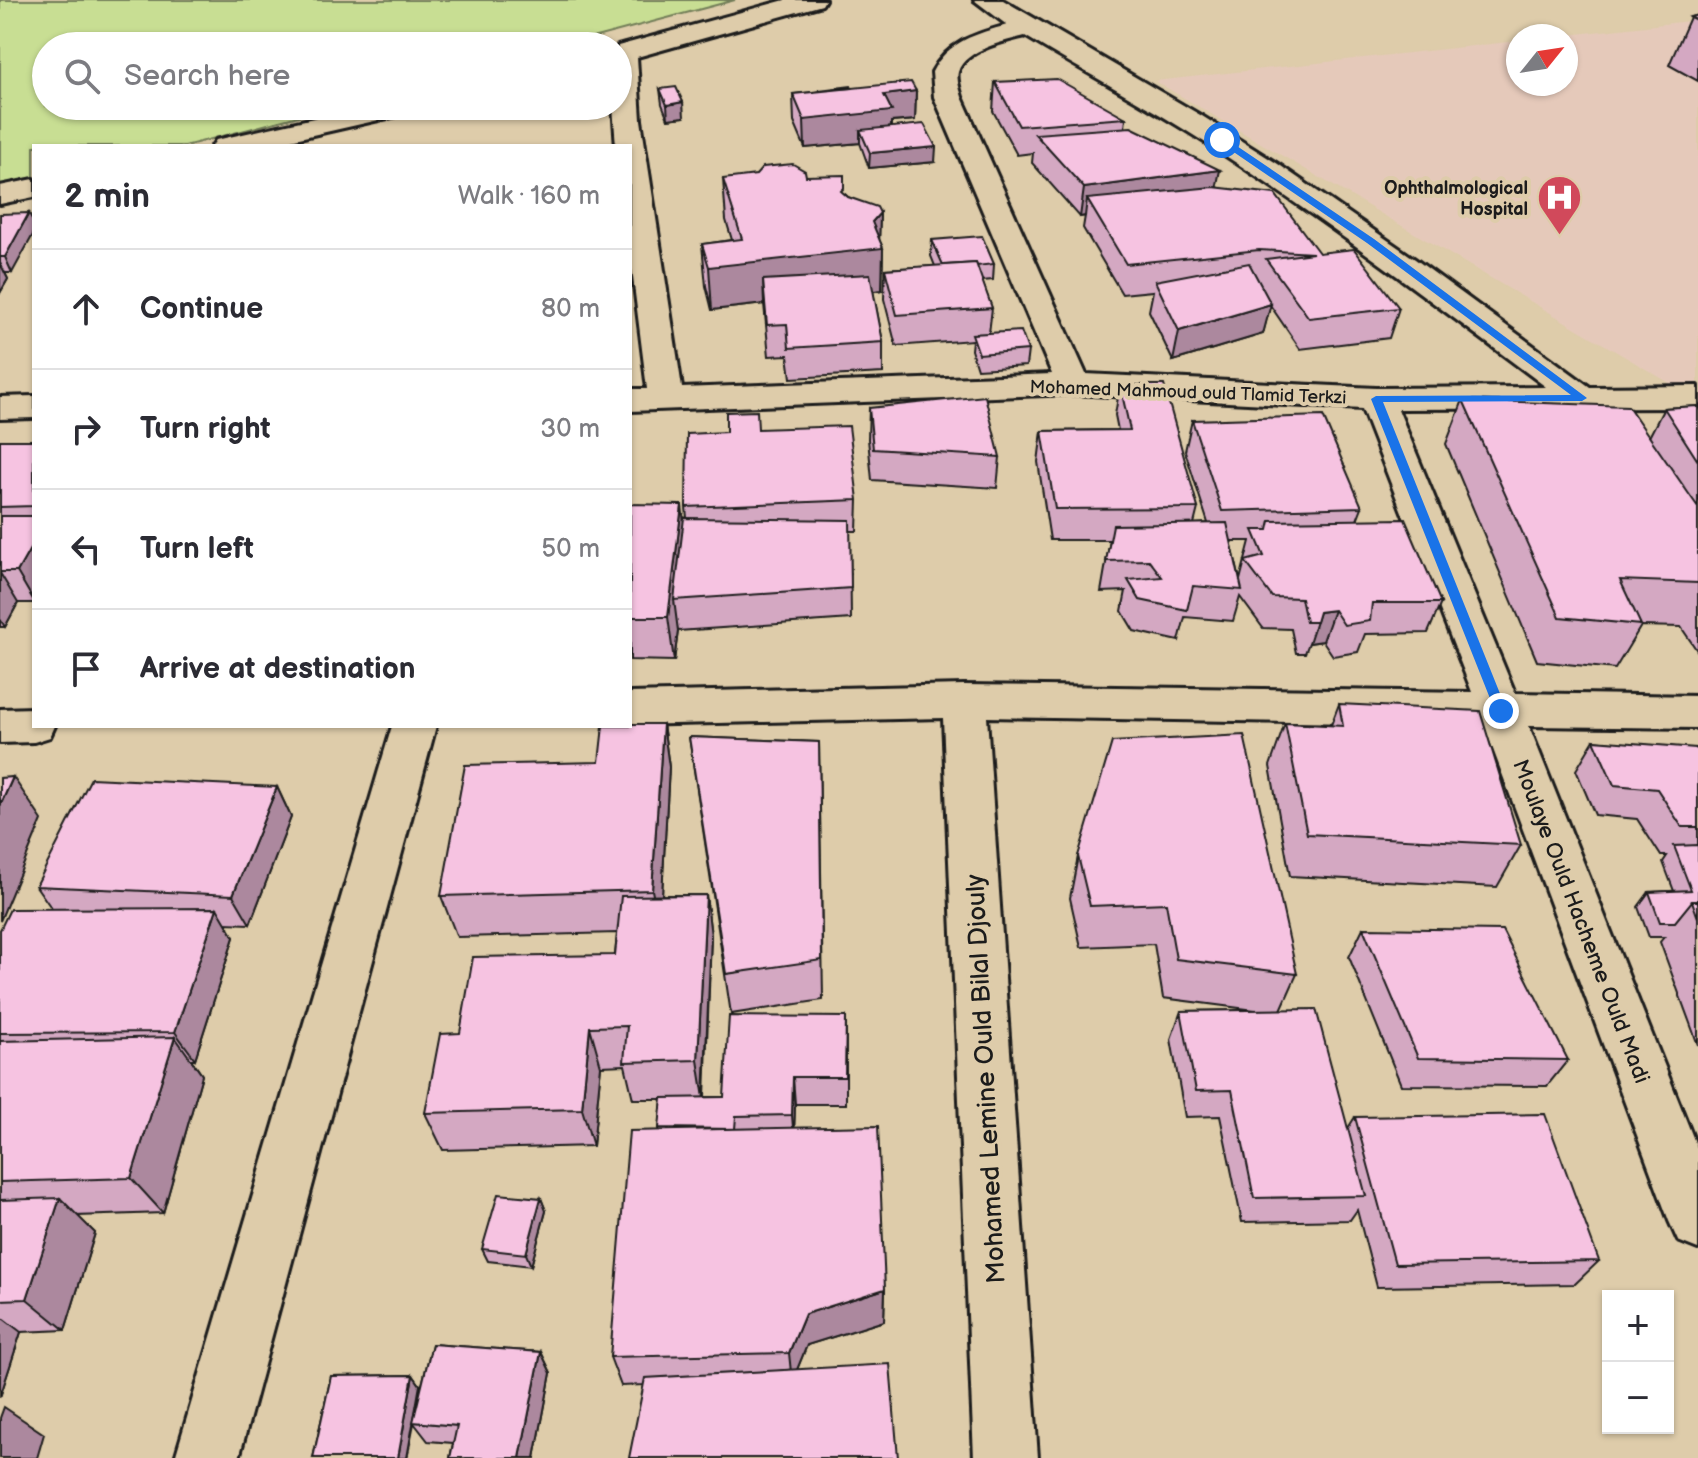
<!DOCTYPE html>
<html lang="en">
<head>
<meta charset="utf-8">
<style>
	body { margin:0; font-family:"Balsamiq Sans",sans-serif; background:#f7f7f7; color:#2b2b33 }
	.controls { position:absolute; right:24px; bottom:24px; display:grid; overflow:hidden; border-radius:0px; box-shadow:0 2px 6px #0004 }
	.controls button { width:72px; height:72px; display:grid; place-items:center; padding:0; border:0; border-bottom:2px solid #e1e1e2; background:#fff; color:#2b2b33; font:40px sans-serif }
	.compass { position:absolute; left:1506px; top:24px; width:72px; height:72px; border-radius:50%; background:#fff; box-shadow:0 2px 6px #0004; rotate:60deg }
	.stop { position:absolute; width:24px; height:24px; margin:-18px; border:6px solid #1a73e8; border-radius:50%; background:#fff }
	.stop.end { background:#1a73e8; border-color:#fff; box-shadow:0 2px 8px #0008 }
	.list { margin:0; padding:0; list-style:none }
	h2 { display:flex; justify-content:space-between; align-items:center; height:104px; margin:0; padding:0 32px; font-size:34px }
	h2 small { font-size:26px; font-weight:400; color:#7c7c81 }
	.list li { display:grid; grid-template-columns:52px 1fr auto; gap:24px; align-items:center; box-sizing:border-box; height:120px; padding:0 32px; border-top:2px solid #e1e1e2 }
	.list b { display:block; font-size:30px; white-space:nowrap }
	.list em { font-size:26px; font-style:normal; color:#7c7c81 }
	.icon { flex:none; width:44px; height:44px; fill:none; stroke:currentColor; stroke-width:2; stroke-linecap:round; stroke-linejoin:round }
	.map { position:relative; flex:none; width:1698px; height:1458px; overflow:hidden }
	.search { position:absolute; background:#fff; box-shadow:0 2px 6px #0004; left:32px; top:32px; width:600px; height:88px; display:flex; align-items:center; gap:20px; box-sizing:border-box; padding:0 28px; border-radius:44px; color:#7c7c81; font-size:30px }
	.panel { position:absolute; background:#fff; box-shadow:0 2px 6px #0004; left:32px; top:144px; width:600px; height:584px; border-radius:0px }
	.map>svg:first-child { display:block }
	.built { fill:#e5c9ba }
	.green { fill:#c8de93; stroke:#727d58; stroke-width:2 }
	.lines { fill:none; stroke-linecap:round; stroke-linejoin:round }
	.street-casing { stroke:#1c1c1c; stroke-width:6 }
	.street { fill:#deccaa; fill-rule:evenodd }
	.wall { fill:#d4a8c2; stroke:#1c1c1c; stroke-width:2; fill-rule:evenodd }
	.shaded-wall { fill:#ac889e; stroke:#1c1c1c; stroke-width:2 }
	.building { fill:#f6c3e1; stroke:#1c1c1c; stroke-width:2 }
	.route { fill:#1a73e8 }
	.labels { text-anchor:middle; stroke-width:8; stroke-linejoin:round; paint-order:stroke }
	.far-poi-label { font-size:18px; font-weight:bold; fill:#1c1c1c; stroke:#deccaa; text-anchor:end }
	.far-street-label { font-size:18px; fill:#1c1c1c; stroke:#deccaa }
	.street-label { font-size:22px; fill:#1c1c1c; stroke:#deccaa }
	.near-street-label { font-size:26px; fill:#1c1c1c; stroke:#deccaa }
</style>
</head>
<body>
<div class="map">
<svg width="1698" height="1458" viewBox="0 0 1698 1458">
	<rect width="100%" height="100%" fill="#deccaa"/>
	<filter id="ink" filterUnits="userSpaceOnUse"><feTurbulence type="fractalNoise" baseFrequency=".0125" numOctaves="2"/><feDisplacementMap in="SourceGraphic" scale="16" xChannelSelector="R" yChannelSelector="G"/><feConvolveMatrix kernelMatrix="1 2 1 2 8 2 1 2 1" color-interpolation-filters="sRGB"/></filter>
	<g filter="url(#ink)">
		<!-- built -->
		<path class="built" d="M1698,20V390L1685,392L1155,81L1518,41V84H1566V36H1559Z"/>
		<!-- green -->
		<path class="green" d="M0,0H735L562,46H46V106H336L185,146H34V179L0,185Z"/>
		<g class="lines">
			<defs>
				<g id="street">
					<path d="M785,0H825L822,5L637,57L641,120L682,388L1052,374L934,97L932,72C948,41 976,34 1007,25L974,0H1003L1202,116L1278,164L1415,259L1590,387L1698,386V408L1398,409L1515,693L1698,696V728L1529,726L1698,1150V1249L1678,1241L1669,1221L1484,725L987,717L1038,1458H974L943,718L630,725V693L964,685L1472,692L1362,409L1073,394L630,411V389H647L630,253V146H616L613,106H618V46ZM1025,36C1086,73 1149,106 1209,145C1325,220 1435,304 1546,387L1376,388L1086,374L962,97C960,89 956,80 958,72C965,49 1006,41 1025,36Z"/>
					<path d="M367,106H418L414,112L264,146H212L216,140Z"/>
					<path d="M34,179V197L0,204V186Z"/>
					<path d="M34,396V418L0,419V397Z"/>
					<path d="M34,708V726H55L50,737L34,742L0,743V709Z"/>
					<path d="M392,726H436L239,1458H175Z"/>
				</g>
			</defs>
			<!-- street casing -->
			<use href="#street" class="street-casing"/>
			<!-- street -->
			<use href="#street" class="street"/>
		</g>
		<!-- wall -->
		<g class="wall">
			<path d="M1698,15V81L1669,65L1690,17Z"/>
			<path d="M995,82L1126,118L1125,128L1319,253L1399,308L1389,338L1300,349L1270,305L1263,334L1173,361L1149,311L1153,291L1122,294L1083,228L1085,216L1080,217L1032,163L1033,153L1017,155L993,111Z"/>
			<path d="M852,88L916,91L915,120L891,122V127L935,162L869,168L860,143L805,148L794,122L793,94Z"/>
			<path d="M660,89L684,117L668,119L662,104Z"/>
			<path d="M806,176L845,194L848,197L880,213L879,240L883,248L882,290L873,291L883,342V373L791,378L788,355L769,356L764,304L712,310L706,286L702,244L732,240L726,220L723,179Z"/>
			<path d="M0,214L12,273H5L8,279L0,293Z"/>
			<path d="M932,240L994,264L993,280L982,281L992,308L989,333L1028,350L1026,366L977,369L971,350L972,340L896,346L884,299L885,269L935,266L931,256Z"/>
			<path d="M1120,385L1198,508L1194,524L1208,523L1185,451L1192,420L1362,507L1357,520L1441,603L1428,633L1365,634L1358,652L1333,656L1323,641L1309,643L1305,653H1296L1291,629L1263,628L1240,597L1233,621L1185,617L1179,641L1134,631L1122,611L1126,591L1101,592L1110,540H1050L1038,462L1042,431L1118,430L1115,415ZM1231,541H1250L1240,580Z"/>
			<path d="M1463,400L1649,437L1664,408L1698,406V652L1681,627L1641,626L1615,669L1537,661L1446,444Z"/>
			<path d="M869,408L1000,457L997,488L872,480L868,439Z"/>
			<path d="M758,429L858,500L857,531H850L851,619L678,631L674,661L630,660V504L687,518L686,507L726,432Z"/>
			<path d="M0,440H34V603H18L5,627H0Z"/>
			<path d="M1339,704L1521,845L1497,887L1290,876L1270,766L1285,723L1331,725Z"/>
			<path d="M663,724L669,767L662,895H706L711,936L705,1097H724L846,1017V1104H795L794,1128L885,1289L884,1321L807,1345L797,1369L644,1385L621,1386L610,1357L659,1131L662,1099H633L625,1065L601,1066L593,1146L443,1150L425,1113L460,1033L615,955L617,933L457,937L441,896L599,762Z"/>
			<path d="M689,737L819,742L823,1000L731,1014Z"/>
			<path d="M1594,740L1698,752V1045L1660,942L1664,937H1649L1638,907L1649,892L1674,891L1663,862L1667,856H1661L1637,819L1595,815L1576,770Z"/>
			<path d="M277,787L291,817L250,924L226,923L234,937L195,1059H191L202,1075L163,1213L77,1216L95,1233L65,1330L21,1332L0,1397V930L52,909L36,886Z"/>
			<path d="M1078,856L1297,974L1281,1010L1348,1128L1355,1117L1599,1261L1575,1284L1377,1287L1357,1210L1350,1220L1242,1222L1220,1116L1185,1117L1171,1039L1181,1011L1255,1010L1163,998L1154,944L1081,947L1070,898Z"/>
			<path d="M1363,928L1568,1060L1547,1086L1401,1085L1349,957Z"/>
			<path d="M541,1198L546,1211L531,1266L488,1261L482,1249Z"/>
			<path d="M432,1344L541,1352L551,1373L535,1458H450L453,1443L428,1441L414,1423L407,1458H313L331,1376L413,1375L420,1385L416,1409Z"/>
		</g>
		<!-- shaded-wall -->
		<g class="shaded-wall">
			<path d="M916,91L915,120L891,122V139L860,130V143L805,148L804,120L884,95Z"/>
			<path d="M683,102L684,117L668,119L667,105Z"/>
			<path d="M936,147L935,162L869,168L870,153Z"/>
			<path d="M1220,170L1214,199H1087L1085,216L1080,217L1084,188Z"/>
			<path d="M29,213L34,223V233L12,273L5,257Z"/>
			<path d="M880,213L879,248H883L882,290L765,304L763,280L764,304L712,310L709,267L872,222Z"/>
			<path d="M0,263L8,279L0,293Z"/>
			<path d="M1271,304L1263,334L1173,361L1179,331Z"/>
			<path d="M682,505L687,549L674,600L678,631L674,661L668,617Z"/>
			<path d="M34,542V601L17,572Z"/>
			<path d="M0,573L18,603L5,627L0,619Z"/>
			<path d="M1334,610L1323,641L1309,643L1319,612Z"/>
			<path d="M663,724L669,767L660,931L652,890Z"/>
			<path d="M13,777L42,820L0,921V806Z"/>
			<path d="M277,787L291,817L250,924L233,895Z"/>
			<path d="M706,895L711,936L704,1098L698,1060Z"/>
			<path d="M217,908L234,937L195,1059L175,1032Z"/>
			<path d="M590,1027L601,1066L593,1146L582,1109Z"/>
			<path d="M175,1037L202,1075L163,1213L131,1178Z"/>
			<path d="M793,1077L795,1104L794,1141L792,1115Z"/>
			<path d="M60,1198L95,1233L65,1330L27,1299Z"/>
			<path d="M541,1198L546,1211L531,1266L526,1254Z"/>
			<path d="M885,1289L884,1321L807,1345L792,1382L789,1353L805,1314Z"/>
			<path d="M0,1316L21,1332L0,1397Z"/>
			<path d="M541,1352L551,1373L535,1458H520Z"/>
			<path d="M413,1375L420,1385L407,1458H398Z"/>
			<path d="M4,1407L44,1434L37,1458H0V1418Z"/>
		</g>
		<!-- building -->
		<g class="building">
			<path d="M1698,15V21L1690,17Z"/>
			<path d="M1057,79L1126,118L1019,126L995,82Z"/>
			<path d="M911,82L916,91L884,95L892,111L804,120L793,94Z"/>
			<path d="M851,86L852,88L819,90Z"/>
			<path d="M676,87L683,102L667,105L660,89Z"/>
			<path d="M924,124L936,147L870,153L860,130Z"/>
			<path d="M1131,127L1220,170L1084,188L1035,134Z"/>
			<path d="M793,164L805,171L806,176L844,175V188L841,191L848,197L877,207L880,213L872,222L883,248L709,267L702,244L742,239L723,179L756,175L763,167Z"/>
			<path d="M1213,187L1275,194L1319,253L1354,249L1399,308L1309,318L1266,259L1313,253L1259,250L1126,264L1087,199Z"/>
			<path d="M29,213L5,257H0V214Z"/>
			<path d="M982,236L994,264L977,266L976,263L943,265L932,240Z"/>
			<path d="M976,263L992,308L897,315L885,269Z"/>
			<path d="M1249,263L1271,304L1179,331L1155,281Z"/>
			<path d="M870,274L883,342L789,348L787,324L767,325L763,280Z"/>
			<path d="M1021,331L1028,350L979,354L972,334Z"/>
			<path d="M1120,385H1164L1198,508L1055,509L1042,431L1130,430Z"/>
			<path d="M985,396L1000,457L873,449L869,408Z"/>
			<path d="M1463,400L1628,406L1698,507V583L1620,580L1641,625L1560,617Z"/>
			<path d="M1698,406V461L1664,408Z"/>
			<path d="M757,411L758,429L849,426L858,500L686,507L687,434L726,432V412Z"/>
			<path d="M1323,416L1362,507L1222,511L1192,420Z"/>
			<path d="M0,440H34V506L0,507Z"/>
			<path d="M630,504L682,505L668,617H630Z"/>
			<path d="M0,516H34V542L17,572H0Z"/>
			<path d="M684,518L850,520L851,588L674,600Z"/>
			<path d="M1405,519L1441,603H1372L1370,621L1344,625L1334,610L1319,612L1316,622H1306L1301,598L1272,597L1245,561L1264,556L1253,530H1268L1270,521Z"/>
			<path d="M1227,523L1242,590L1193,586L1187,610L1140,600L1128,580L1162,577L1149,560L1106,561L1113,525Z"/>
			<path d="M1339,704L1480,711L1521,845L1307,834L1285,723L1343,726Z"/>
			<path d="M630,724H663L652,890L441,896L465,765L599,762L603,726H630Z"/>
			<path d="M1244,735L1297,974L1176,959L1166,903L1090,906L1078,856L1112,742Z"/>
			<path d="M689,737L819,742L822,960L726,974Z"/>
			<path d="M1594,740L1696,748L1698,752V827H1682L1657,789L1614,785Z"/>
			<path d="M13,777L0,806V778Z"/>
			<path d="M91,778L277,787L233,895L36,886Z"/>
			<path d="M1698,845V901H1692L1675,922H1660L1649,892L1691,890L1674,846Z"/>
			<path d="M706,895L698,1060L624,1062L627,1026L590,1027L582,1109L425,1113L440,1034L460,1033L473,957L615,955L621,896Z"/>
			<path d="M1692,901H1698V918Z"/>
			<path d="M217,908L175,1032L0,1033V930L10,909Z"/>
			<path d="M1363,928L1502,930L1568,1060L1418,1058Z"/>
			<path d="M1316,1009L1366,1196L1254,1198L1232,1090L1196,1091L1181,1011Z"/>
			<path d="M729,1016L846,1017L845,1077H793L792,1115L736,1116L735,1129L659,1128L662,1098L724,1097Z"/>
			<path d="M175,1037L131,1178L0,1182V1041Z"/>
			<path d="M1545,1114L1599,1261L1395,1264L1355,1117Z"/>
			<path d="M878,1126L885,1289L805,1314L789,1353L610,1357L629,1131Z"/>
			<path d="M498,1194L541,1198L526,1254L482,1249Z"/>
			<path d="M60,1198L27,1299L0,1300V1200Z"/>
			<path d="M432,1344L541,1352L520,1458H450L457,1426L413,1422Z"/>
			<path d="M890,1364L898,1458H629L645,1378Z"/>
			<path d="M413,1375L398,1458H313L331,1376Z"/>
		</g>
	</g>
	<!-- route -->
	<path class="route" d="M1219,138H1225L1374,239L1587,398L1582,401L1383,402L1507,711L1506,714L1501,716L1495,711L1371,399L1376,396L1571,395L1367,243L1219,142Z"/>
	<!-- icons -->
	<defs>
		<symbol id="hospital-pin" viewBox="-11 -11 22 30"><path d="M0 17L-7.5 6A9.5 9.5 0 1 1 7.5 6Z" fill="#d1495b" stroke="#deccaa"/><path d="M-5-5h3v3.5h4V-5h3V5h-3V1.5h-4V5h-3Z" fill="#fff"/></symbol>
	</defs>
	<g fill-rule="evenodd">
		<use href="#hospital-pin" x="1534" y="172" width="51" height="69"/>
	</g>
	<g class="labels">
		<!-- far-poi labels -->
		<g class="far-poi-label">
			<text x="1528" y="194">Ophthalmological<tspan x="1528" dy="21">Hospital</tspan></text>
		</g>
		<!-- far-street labels -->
		<g class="far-street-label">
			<text transform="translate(1188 392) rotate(2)" y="6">Mohamed Mahmoud ould Tlamid Terkzi</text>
		</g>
		<!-- street labels -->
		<g class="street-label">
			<text transform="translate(1582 921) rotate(69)" y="8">Moulaye Ould Hacheme Ould Madi</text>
		</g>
		<!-- near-street labels -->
		<g class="near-street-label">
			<text transform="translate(985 1079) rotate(-93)" y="9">Mohamed Lemine Ould Bilal Djouly</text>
		</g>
	</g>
</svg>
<div class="controls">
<button>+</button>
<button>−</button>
</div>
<svg class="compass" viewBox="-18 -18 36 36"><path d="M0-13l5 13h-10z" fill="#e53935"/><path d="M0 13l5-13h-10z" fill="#7c7c81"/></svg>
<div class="stop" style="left:1222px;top:140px"></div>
<div class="stop end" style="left:1501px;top:711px"></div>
<div class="search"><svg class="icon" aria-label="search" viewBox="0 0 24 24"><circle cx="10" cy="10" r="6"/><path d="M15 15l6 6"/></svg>Search here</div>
<section class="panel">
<h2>2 min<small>Walk · 160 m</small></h2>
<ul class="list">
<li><svg class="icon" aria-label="ahead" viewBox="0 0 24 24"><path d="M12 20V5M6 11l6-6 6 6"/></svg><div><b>Continue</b></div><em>80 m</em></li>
<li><svg class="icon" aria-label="right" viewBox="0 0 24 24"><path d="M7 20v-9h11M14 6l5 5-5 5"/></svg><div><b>Turn right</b></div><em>30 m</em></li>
<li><svg class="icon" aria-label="left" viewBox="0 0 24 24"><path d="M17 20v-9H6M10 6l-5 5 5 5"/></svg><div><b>Turn left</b></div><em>50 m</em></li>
<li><svg class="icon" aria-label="arrive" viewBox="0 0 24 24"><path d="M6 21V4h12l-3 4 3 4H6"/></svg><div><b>Arrive at destination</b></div></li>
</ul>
</section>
</div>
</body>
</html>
